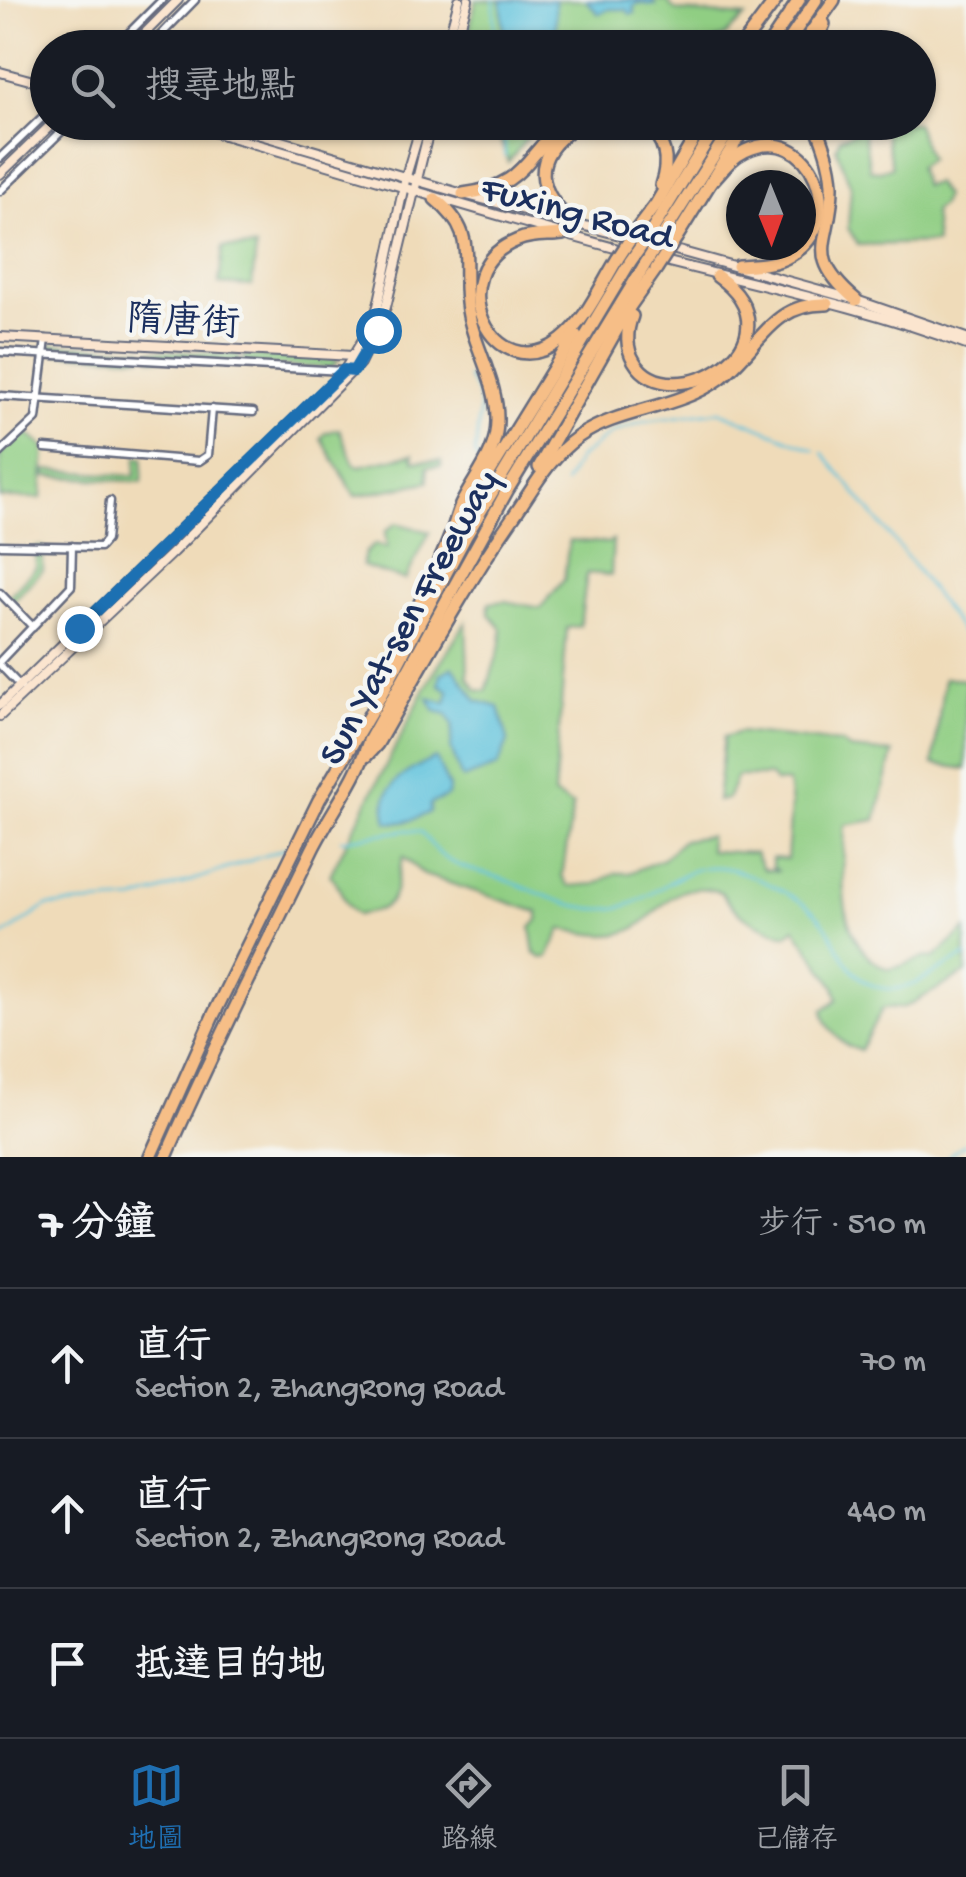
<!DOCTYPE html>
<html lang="zh-TW">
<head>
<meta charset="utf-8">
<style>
	body { margin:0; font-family:"Gochi Hand","LXGW WenKai TC",sans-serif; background:#242831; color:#f1f3f6 }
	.compass { position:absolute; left:726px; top:170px; width:90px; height:90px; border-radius:50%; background:#171b24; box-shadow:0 2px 8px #0004; rotate:179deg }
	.stop { position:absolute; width:30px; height:30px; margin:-22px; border:8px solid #1f6fb2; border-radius:50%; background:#fff }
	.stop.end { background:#1f6fb2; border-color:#fff; box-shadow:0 2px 10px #0008 }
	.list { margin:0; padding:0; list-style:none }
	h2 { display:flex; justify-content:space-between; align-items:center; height:130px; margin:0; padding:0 40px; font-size:42px }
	h2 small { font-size:32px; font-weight:400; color:#9ea1a6 }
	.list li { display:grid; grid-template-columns:65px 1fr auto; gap:30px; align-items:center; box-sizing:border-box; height:150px; padding:0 40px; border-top:2px solid #363941 }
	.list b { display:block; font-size:38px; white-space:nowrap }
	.list p { margin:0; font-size:32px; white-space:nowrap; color:#9ea1a6 }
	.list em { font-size:32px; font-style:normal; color:#9ea1a6 }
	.icon { flex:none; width:55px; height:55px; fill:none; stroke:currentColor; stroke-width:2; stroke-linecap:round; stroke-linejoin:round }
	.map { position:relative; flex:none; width:966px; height:1157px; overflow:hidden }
	.search { position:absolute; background:#171b24; box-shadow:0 2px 8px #0004; left:30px; right:30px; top:30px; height:110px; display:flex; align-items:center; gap:25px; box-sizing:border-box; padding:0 35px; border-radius:55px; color:#9ea1a6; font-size:38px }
	.sheet { height:580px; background:#171b24 }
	nav { display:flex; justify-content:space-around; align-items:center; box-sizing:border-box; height:140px; border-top:2px solid #363941; background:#171b24; font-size:28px; color:#9ea1a6 }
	nav a { display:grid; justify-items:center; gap:5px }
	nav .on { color:#1f6fb2 }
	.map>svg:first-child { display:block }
	.green { fill:#90ce83; stroke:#567e70; stroke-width:2.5 }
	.water { fill:#5ec2dc; stroke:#3c789d; stroke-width:2.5 }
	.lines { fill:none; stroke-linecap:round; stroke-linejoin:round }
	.stream { stroke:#5ec2dc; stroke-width:2.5 }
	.street-casing { stroke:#656b7e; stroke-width:11 }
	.secondary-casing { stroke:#656b7e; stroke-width:12 }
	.highway-casing { stroke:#656b7e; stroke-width:16 }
	.street { stroke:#fff; stroke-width:6 }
	.secondary { stroke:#fbe5cf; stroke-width:8 }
	.highway { stroke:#f6be87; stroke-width:11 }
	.highway-bridge-casing { stroke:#656b7e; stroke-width:16; stroke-linecap:butt }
	.highway-bridge { stroke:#f6be87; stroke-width:11 }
	.route { stroke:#1f6fb2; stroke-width:12 }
	.labels { text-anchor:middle; stroke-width:9; stroke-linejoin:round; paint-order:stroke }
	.street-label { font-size:38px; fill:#1b2f5e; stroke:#f6f6f2 }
</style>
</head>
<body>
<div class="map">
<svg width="966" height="1157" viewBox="0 0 966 1157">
	<rect width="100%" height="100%" fill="#f6f6f2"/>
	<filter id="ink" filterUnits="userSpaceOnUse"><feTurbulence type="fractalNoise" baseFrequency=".01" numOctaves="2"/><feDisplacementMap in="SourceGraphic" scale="20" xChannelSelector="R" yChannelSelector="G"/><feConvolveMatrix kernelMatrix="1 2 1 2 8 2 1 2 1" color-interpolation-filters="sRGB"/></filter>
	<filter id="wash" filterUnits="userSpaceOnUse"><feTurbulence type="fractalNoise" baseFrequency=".0048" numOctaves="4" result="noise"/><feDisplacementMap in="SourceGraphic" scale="40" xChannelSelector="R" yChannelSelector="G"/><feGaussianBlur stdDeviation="2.25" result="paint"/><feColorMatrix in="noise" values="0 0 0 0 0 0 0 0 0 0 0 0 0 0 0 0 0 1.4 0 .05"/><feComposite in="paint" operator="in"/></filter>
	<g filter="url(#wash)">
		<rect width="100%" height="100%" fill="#efdbb9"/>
		<!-- green -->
		<g class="green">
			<path d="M476,0H668L672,8L678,11L745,17L725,36L702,47L465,48Z"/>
			<path d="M495,123V122L539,123L508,162Z"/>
			<path d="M894,123H916L929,159L918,167L924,186L935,183L944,196L941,205L933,212L936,243L858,245L848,228L851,187L836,148L840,138L863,129L870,170L880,171L892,167L883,126Z"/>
			<path d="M223,247L256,248L252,286L219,284Z"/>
			<path d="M50,344L143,349L142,357L49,353Z"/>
			<path d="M151,350L239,355V363L151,358Z"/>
			<path d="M244,355L339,360L331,368L244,364Z"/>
			<path d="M339,429L354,464L360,466L413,454L414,461H441V466L427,467L428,482L355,496L321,438L325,433Z"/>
			<path d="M25,431L45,448L42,498H0V454Z"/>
			<path d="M137,457H143L142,482L45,476L46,470L135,476Z"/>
			<path d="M396,523L430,532L405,580L362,566L365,553L375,544L387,548L385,532Z"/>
			<path d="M569,540L607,543L613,540L611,575L587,573L580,626L567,628L554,795L573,806L562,876L568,886L596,884L615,873H629L663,859L683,840L709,836L710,851L755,853L763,869L779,871L772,867V858L787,859L791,805L788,783L775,782L770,776H737L727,799L717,801L724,737L740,732L841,743L850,749L893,753L876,820L845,825C843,874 834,945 888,969C906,968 917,955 934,958L966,929V973L905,1007L883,1008L860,1050C843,1048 824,1026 823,1010L838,999L835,987L795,928L786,935C759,926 736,917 721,892C664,874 659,928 618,934C600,937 580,932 562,929L548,957L541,958L535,953L531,928L538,920V912L424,875L403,857C391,893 404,908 357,915C339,900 342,885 330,875L430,679L466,622L468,677L477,690L486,691L501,643L502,629L489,614V603L505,601L540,608L564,580Z"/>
			<path d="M36,547H43V570L13,601L8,597L36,567Z"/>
			<path d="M944,678L966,680V769L933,764Z"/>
		</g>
		<!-- water -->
		<g class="water">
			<path d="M501,0H555L556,47H505Z"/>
			<path d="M586,0H652L655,5L637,3L633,8L635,13L630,14L626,9H609L599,14Z"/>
			<path d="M453,667L477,701L499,707L508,741L498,766L462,779L451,748L453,725L447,714L436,711L428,698L446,703L449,691L439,684L441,674Z"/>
			<path d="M436,758L449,788L448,796L430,804V812C416,819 402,825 387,822C377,784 407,771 436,758Z"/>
		</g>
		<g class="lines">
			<!-- stream -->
			<g class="stream">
				<path d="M494,0L495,48"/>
				<path d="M504,122L505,156"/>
				<path d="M468,377L478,395L480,408L475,454L480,461"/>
				<path d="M823,453L911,562L966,638"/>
				<path d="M565,484L578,459L612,432L645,421L719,411L815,450"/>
				<path d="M341,840L408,830L421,832C427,839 433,848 441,855C457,868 477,871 497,877C537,890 584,920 628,905C662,894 684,861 725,868C747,871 796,896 813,911C840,934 844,987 890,989C917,990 942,966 966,956"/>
				<path d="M0,938L47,906L135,900L287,848"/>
				<path d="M947,1157L966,1143"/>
			</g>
		</g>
	</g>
	<g filter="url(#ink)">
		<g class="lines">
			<defs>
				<g id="street">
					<path d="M114,48L162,0"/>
					<path d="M148,48L195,0"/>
					<path d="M0,158L48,112"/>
					<path d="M0,191L71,122"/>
					<path d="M0,352L343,371"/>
					<path d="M0,396L253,412"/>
					<path d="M45,448L199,461L208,455L212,409"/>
					<path d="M0,453L36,419L46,339"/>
					<path d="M0,545L100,547L106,540L110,501"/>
					<path d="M0,593L33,627"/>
					<path d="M0,661L71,586L72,546"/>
					<path d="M0,665L21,687"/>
				</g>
				<g id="secondary">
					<path d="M130,48L178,0"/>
					<path d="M446,48L459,0"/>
					<path d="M454,48L468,0"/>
					<path d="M0,72L48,85"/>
					<path d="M176,122C326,162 472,210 622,250C737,281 855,303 966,345"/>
					<path d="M216,122L463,194L635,239"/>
					<path d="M0,174L54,122"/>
					<path d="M668,248L856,300L966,338"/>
					<path d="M0,337L353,356"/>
					<path d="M0,705L344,371L371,326L378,306L406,176L422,122"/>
					<path d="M0,716L173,552L360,363L386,307L431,122"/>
				</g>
				<g id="highway">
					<path d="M740,48L776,0"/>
					<path d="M767,48L799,0"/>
					<path d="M784,48L816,0"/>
					<path d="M800,48L834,0"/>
					<path d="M813,48L824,24"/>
					<path d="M645,122C665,141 670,159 661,185"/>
					<path d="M815,122C823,142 831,163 832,185C833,243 801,253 856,300"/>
					<path d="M710,183C721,172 730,158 745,151C812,119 850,221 791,255C775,265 756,265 738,266"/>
					<path d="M463,194C526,186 523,158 565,122"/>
					<path d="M570,221C530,183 535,150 583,122"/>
					<path d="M637,229L656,204L704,122"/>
					<path d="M651,232L719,122"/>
					<path d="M563,234C548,236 532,234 518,240C436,272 494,392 561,340C586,321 601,285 618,258"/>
					<path d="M663,235L735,122"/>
					<path d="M676,238L748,122"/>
					<path d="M632,316C626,331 626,348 634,361C669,422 809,342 717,276"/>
					<path d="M539,467L630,306L656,269"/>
					<path d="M469,506L575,334"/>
					<path d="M392,659C412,618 435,576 451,534C455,524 457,514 461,505C475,476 497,454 497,421C498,380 471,343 467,303C462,255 477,233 435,199"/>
					<path d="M366,756L377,744C420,669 461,592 511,520C532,491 547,459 578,437C620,408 676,410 719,379C759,350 769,303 827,304"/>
					<path d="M150,1157L212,1018L319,800L377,702L466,536L630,262"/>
					<path d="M166,1157C211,1053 263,952 312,850C330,814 357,779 369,741L508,489L644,266"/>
				</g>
			</defs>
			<!-- street casing -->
			<use href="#street" class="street-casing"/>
			<!-- secondary casing -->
			<use href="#secondary" class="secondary-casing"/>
			<!-- highway casing -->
			<use href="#highway" class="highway-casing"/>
			<!-- street -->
			<use href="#street" class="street"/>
			<!-- secondary -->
			<use href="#secondary" class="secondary"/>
			<!-- highway -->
			<use href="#highway" class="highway"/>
			<defs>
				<g id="highway-bridge">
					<path d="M618,258L637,229"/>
					<path d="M630,262L651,232"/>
					<path d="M644,266L663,235"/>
					<path d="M656,269L676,238"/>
				</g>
			</defs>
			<!-- highway-bridge casing -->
			<use href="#highway-bridge" class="highway-bridge-casing"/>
			<!-- highway-bridge -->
			<use href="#highway-bridge" class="highway-bridge"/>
		</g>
	</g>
	<g class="lines" filter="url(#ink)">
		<!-- route -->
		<path class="route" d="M79,628L344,370L354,371L378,330"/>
	</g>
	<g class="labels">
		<!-- street labels -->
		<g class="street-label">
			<text transform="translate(578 210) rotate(15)" y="13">Fuxing Road</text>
			<text transform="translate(183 319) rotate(3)" y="13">隋唐街</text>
			<text transform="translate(406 616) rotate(-61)" y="13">Sun Yat-sen Freeway</text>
		</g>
	</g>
</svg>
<svg class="compass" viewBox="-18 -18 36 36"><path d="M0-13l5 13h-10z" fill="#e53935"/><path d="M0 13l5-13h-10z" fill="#9ea1a6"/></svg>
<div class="stop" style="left:378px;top:330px"></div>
<div class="stop end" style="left:79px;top:628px"></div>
<div class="search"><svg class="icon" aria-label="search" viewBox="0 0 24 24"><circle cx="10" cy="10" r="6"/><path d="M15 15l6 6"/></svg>搜尋地點</div>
</div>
<section class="sheet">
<h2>7 分鐘<small>步行 · 510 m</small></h2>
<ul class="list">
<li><svg class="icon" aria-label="ahead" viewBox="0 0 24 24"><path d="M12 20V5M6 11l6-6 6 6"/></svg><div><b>直行</b><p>Section 2, ZhangRong Road</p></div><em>70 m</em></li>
<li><svg class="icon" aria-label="ahead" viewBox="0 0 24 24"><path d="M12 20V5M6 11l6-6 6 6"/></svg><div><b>直行</b><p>Section 2, ZhangRong Road</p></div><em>440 m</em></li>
<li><svg class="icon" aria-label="arrive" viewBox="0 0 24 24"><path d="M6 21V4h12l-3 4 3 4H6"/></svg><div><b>抵達目的地</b></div></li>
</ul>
</section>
<nav>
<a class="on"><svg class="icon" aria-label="map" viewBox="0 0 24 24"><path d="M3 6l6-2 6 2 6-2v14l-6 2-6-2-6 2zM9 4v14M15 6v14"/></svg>地圖</a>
<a><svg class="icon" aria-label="directions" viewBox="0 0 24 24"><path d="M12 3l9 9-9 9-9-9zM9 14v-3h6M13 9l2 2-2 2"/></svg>路線</a>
<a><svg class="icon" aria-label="saved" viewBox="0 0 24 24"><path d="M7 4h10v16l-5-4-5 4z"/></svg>已儲存</a>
</nav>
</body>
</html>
